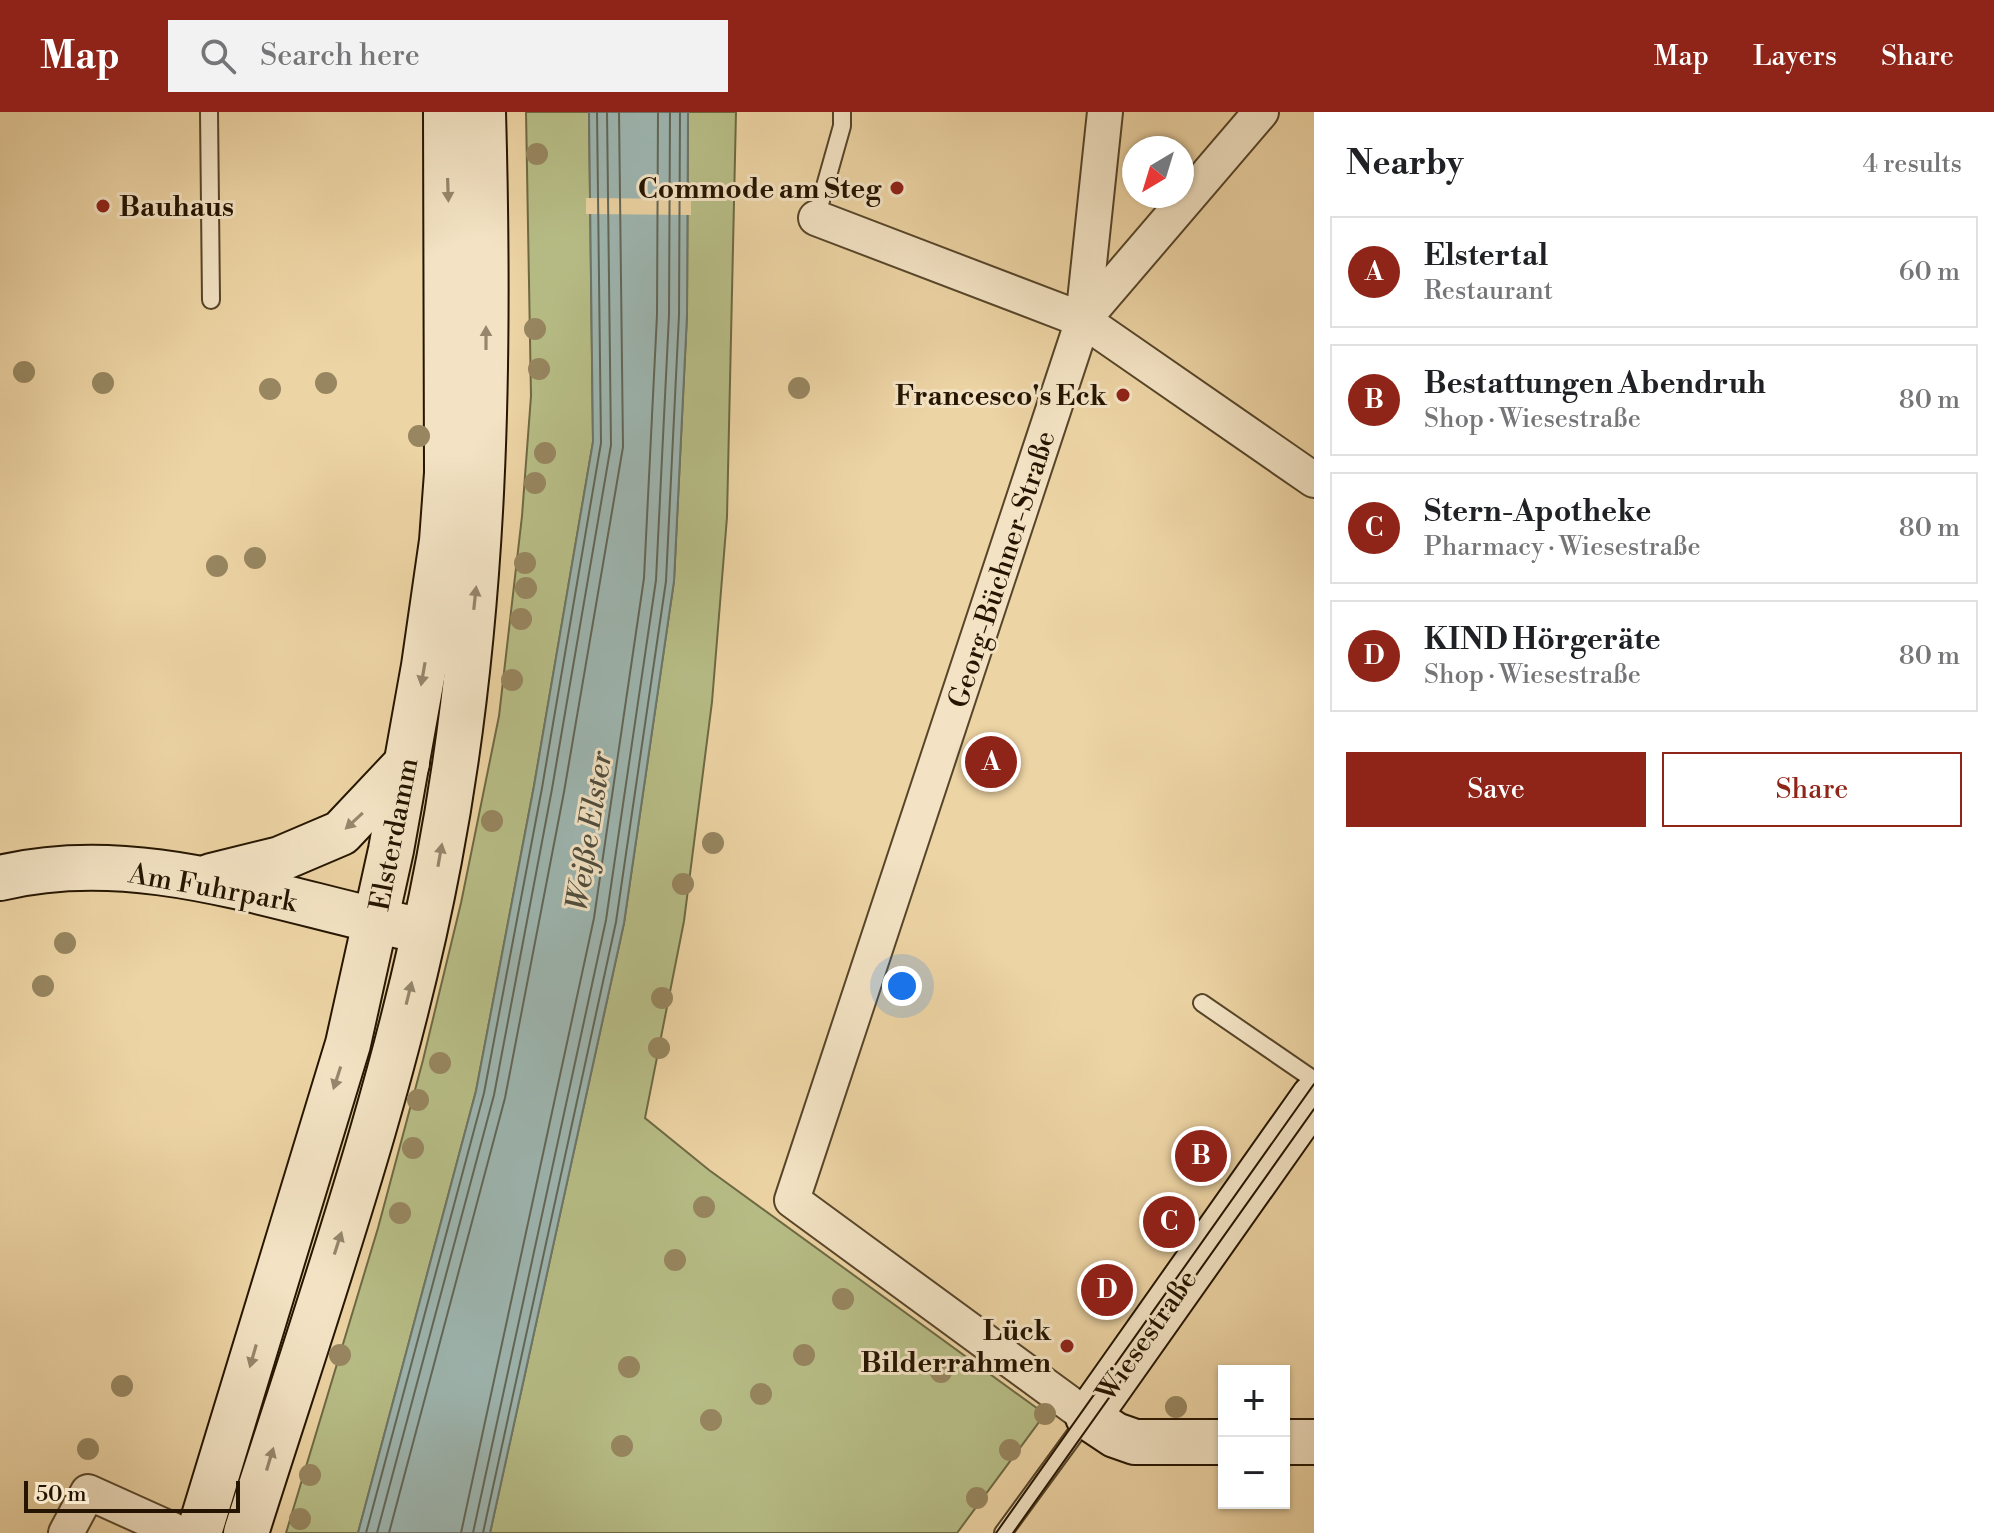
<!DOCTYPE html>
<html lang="en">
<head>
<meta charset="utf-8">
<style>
	body { margin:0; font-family:"Libre Bodoni",serif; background:#f2f2f2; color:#202124 }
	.controls { position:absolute; right:24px; bottom:24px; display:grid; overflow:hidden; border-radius:0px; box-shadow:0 2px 6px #0004 }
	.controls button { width:72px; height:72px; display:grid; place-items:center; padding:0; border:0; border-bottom:2px solid #e0e0e0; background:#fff; color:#202124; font:40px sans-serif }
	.compass { position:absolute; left:1122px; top:24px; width:72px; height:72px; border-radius:50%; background:#fff; box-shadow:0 2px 6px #0004; rotate:218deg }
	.scale { position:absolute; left:24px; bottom:20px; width:216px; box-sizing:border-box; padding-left:8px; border:4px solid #251500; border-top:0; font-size:22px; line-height:28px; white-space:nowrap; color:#251500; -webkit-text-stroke:6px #f3e3c4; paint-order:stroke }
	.you { position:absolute; left:902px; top:874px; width:28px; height:28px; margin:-20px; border:6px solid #fff; border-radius:50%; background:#1a73e8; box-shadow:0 0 0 12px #1a73e833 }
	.badge { display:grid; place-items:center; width:52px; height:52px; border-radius:50%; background:#8f2418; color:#fff; font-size:26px; font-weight:700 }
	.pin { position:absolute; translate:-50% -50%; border:4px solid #fff; box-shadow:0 2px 8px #0006 }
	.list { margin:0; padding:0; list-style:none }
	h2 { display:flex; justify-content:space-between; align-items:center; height:104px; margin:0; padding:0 32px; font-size:34px }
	h2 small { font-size:26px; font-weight:400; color:#757577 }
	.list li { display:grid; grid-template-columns:52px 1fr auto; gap:24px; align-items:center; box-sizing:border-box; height:112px; margin:0 16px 16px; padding:0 16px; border:2px solid #e0e0e0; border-radius:0px }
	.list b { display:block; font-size:30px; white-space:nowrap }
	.list p { margin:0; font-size:26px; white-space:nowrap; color:#757577 }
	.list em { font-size:26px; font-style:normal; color:#757577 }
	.actions { display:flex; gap:16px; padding:24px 32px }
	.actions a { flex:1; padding:18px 0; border:2px solid #8f2418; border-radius:0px; text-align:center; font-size:28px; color:#8f2418 }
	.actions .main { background:#8f2418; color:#fff }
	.icon { flex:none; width:44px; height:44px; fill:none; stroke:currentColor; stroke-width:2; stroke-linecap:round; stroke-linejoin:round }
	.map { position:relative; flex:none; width:1314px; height:1421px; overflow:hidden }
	header { display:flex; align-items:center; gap:48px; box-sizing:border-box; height:112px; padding:0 40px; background:#8f2418; color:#fff }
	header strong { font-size:38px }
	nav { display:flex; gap:44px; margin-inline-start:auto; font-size:28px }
	.search { width:560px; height:72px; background:#f2f2f2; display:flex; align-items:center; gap:20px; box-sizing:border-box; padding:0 28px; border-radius:0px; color:#757577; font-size:30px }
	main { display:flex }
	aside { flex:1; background:#fff }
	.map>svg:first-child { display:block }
	.green { fill:#b7bd86; stroke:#6e6943; stroke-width:2 }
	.water { fill:#9db6b1; stroke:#6d766a; stroke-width:2 }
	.pier { fill:#edd4a4 }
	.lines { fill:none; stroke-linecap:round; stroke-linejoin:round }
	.shore { stroke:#616658; stroke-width:2 }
	.lane-casing { stroke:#574529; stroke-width:20 }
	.street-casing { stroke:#574529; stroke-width:38 }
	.secondary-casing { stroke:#251500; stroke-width:48 }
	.lane { stroke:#f3e3c4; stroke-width:16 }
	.street { stroke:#f3e3c4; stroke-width:34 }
	.secondary { stroke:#f3e3c4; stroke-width:44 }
	.tram { stroke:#251500; stroke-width:2 }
	.tree { fill:#978660 }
	.oneway { fill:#96866c }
	.poi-dot { fill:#8f2418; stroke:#f3e3c4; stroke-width:3 }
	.labels { text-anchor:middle; stroke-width:6; stroke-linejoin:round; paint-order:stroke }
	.poi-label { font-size:28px; font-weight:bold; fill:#251500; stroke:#f3e3c4; text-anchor:end }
	.street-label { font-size:28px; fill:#251500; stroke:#f3e3c4 }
	.water-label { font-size:30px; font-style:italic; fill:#4f4d3e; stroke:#f3e3c4 }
</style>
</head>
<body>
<header>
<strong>Map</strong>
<div class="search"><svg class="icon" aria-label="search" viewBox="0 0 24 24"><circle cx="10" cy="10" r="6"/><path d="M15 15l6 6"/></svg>Search here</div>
<nav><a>Map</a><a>Layers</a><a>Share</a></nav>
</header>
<main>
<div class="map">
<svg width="1314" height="1421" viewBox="0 0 1314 1421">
	<rect width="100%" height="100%" fill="#edd4a4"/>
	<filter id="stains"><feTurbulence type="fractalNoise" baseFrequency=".0025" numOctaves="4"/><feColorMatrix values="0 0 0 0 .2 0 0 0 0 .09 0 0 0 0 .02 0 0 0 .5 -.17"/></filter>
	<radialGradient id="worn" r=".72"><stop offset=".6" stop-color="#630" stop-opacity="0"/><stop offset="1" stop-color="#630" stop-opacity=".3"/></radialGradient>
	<!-- green -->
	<g class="green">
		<path d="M526,0H589L593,330L534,674L476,979L358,1421H286L378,1116L423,948L461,791L499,604L522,404L531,284Z"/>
		<path d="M688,0H736L727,405L712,590L684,809L645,1006L709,1058L1045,1302L957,1421H490L624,811L674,469L687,203Z"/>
	</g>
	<!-- water -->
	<path class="water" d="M589,0H688L687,203L674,469L624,811L490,1421H358L476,979L534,674L593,330Z"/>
	<!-- pier -->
	<path class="pier" d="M586,86L691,87V103L586,102Z"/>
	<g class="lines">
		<!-- shore -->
		<g class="shore">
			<path d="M366,1421L484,981L542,676L601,331L597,0"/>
			<path d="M377,1421L494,983L552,677L611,333L607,0"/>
			<path d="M389,1421L505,986L564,680L623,335L619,0"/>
			<path d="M461,1421L594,806L644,466L657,203L658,0"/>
			<path d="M473,1421L606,808L656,468L669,203L670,0"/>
			<path d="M483,1421L616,810L666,469L679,203L680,0"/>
		</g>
		<defs>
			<g id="lane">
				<path d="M209,0L211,188"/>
				<path d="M816,106L842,14V0"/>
				<path d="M1202,891L1314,968"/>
				<path d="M1003,1421L1087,1306"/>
			</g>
			<g id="street">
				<path d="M816,106L1083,208L1314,368"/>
				<path d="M1083,208L1261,0"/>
				<path d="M1088,1305L792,1088L1083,208L1105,0"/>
				<path d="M66,1421L88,1380L179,1421"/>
			</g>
			<g id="secondary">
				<path d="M211,764L280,747L341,721L407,651"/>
				<path d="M0,766C137,733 273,787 405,815"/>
				<path d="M1224,1330H1135L1115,1323L1088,1305L1314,985"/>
				<path d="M1284,1330H1314"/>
				<path d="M199,1421L348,932L391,738L424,554L442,429L447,361L446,0"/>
				<path d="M246,1421C316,1199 396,977 439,748C486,501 490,251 483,0"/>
			</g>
		</defs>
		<!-- lane casing -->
		<use href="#lane" class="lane-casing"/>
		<!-- street casing -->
		<use href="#street" class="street-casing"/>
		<!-- secondary casing -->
		<use href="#secondary" class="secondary-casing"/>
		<!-- lane -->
		<use href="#lane" class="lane"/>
		<!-- street -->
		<use href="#street" class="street"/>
		<!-- secondary -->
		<use href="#secondary" class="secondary"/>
		<!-- tram -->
		<g class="tram">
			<path d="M996,1421L1314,972"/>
			<path d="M1013,1421L1314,997"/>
		</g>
	</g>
	<!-- trees -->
	<g class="tree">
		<circle cx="537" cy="42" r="11"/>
		<circle cx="535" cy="217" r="11"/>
		<circle cx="539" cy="257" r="11"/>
		<circle cx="24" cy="260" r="11"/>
		<circle cx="103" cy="271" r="11"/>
		<circle cx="326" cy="271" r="11"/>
		<circle cx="799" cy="276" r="11"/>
		<circle cx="270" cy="277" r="11"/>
		<circle cx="419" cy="324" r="11"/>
		<circle cx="545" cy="341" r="11"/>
		<circle cx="535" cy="371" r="11"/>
		<circle cx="255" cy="446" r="11"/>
		<circle cx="525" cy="451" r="11"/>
		<circle cx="217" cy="454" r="11"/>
		<circle cx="526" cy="476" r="11"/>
		<circle cx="521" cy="507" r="11"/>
		<circle cx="512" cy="568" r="11"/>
		<circle cx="492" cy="709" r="11"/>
		<circle cx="713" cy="731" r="11"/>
		<circle cx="683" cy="772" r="11"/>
		<circle cx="65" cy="831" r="11"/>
		<circle cx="43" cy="874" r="11"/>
		<circle cx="662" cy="886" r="11"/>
		<circle cx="659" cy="936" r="11"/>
		<circle cx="440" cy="951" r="11"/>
		<circle cx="418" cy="988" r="11"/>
		<circle cx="413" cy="1036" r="11"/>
		<circle cx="704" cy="1095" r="11"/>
		<circle cx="400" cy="1101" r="11"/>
		<circle cx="675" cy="1148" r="11"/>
		<circle cx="843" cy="1187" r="11"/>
		<circle cx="340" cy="1243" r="11"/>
		<circle cx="804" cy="1243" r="11"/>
		<circle cx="629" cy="1255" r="11"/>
		<circle cx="941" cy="1260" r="11"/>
		<circle cx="122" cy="1274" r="11"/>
		<circle cx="761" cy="1282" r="11"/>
		<circle cx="1176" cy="1295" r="11"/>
		<circle cx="1045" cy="1302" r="11"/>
		<circle cx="711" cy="1308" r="11"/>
		<circle cx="622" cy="1334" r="11"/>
		<circle cx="88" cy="1337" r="11"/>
		<circle cx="1010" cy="1338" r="11"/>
		<circle cx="310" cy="1363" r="11"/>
		<circle cx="977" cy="1386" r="11"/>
		<circle cx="300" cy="1407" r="11"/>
	</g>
	<!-- one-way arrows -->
	<defs><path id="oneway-solid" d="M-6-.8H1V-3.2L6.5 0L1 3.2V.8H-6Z" transform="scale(2)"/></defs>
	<g class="oneway">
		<use href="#oneway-solid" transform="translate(448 78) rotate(88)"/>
		<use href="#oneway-solid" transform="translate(486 226) rotate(-90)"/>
		<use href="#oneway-solid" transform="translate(475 486) rotate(-84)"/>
		<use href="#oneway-solid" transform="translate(423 562) rotate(100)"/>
		<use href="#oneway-solid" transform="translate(354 709) rotate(137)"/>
		<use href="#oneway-solid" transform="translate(440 743) rotate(-80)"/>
		<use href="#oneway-solid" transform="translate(409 881) rotate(-76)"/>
		<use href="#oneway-solid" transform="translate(337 966) rotate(108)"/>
		<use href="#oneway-solid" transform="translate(338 1131) rotate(-72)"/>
		<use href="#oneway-solid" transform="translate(253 1244) rotate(106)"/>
		<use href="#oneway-solid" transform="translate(270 1347) rotate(-73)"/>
	</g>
	<!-- markers -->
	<g class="poi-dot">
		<circle cx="897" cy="76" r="8"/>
		<circle cx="103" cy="94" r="8"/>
		<circle cx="1123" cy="283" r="8"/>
		<circle cx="1067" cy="1234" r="8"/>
	</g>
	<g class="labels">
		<!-- poi labels -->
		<g class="poi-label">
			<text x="881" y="86">Commode am Steg</text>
			<text x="119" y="104" text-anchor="start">Bauhaus</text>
			<text x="1107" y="293">Francesco's Eck</text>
			<text x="1051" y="1228">Lück<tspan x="1051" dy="32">Bilderrahmen</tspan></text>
		</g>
		<!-- street labels -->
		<g class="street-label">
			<text transform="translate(1001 457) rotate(-72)" y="10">Georg-Büchner-Straße</text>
			<text transform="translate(393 722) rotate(-79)" y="10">Elsterdamm</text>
			<text transform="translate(213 775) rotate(10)" y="10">Am Fuhrpark</text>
			<text transform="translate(1146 1223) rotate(-55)" y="10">Wiesestraße</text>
		</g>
		<!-- water labels -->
		<g class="water-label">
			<text transform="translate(589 719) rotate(-81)" y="10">Weiße Elster</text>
		</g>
	</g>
	<rect width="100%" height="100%" filter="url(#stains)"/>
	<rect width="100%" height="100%" fill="url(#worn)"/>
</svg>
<div class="controls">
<button>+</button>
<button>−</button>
</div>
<svg class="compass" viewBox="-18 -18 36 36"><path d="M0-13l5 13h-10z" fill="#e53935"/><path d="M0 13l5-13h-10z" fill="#757577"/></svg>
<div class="scale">50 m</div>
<div class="you"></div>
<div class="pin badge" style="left:991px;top:650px">A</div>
<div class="pin badge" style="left:1201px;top:1044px">B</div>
<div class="pin badge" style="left:1169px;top:1110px">C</div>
<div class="pin badge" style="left:1107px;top:1178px">D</div>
</div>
<aside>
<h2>Nearby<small>4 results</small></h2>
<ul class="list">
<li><span class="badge">A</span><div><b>Elstertal</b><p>Restaurant</p></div><em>60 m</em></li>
<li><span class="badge">B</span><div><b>Bestattungen Abendruh</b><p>Shop · Wiesestraße</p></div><em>80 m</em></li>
<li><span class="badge">C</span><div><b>Stern-Apotheke</b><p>Pharmacy · Wiesestraße</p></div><em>80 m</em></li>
<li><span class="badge">D</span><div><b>KIND Hörgeräte</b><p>Shop · Wiesestraße</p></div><em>80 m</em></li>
</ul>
<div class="actions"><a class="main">Save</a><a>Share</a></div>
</aside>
</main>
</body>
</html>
